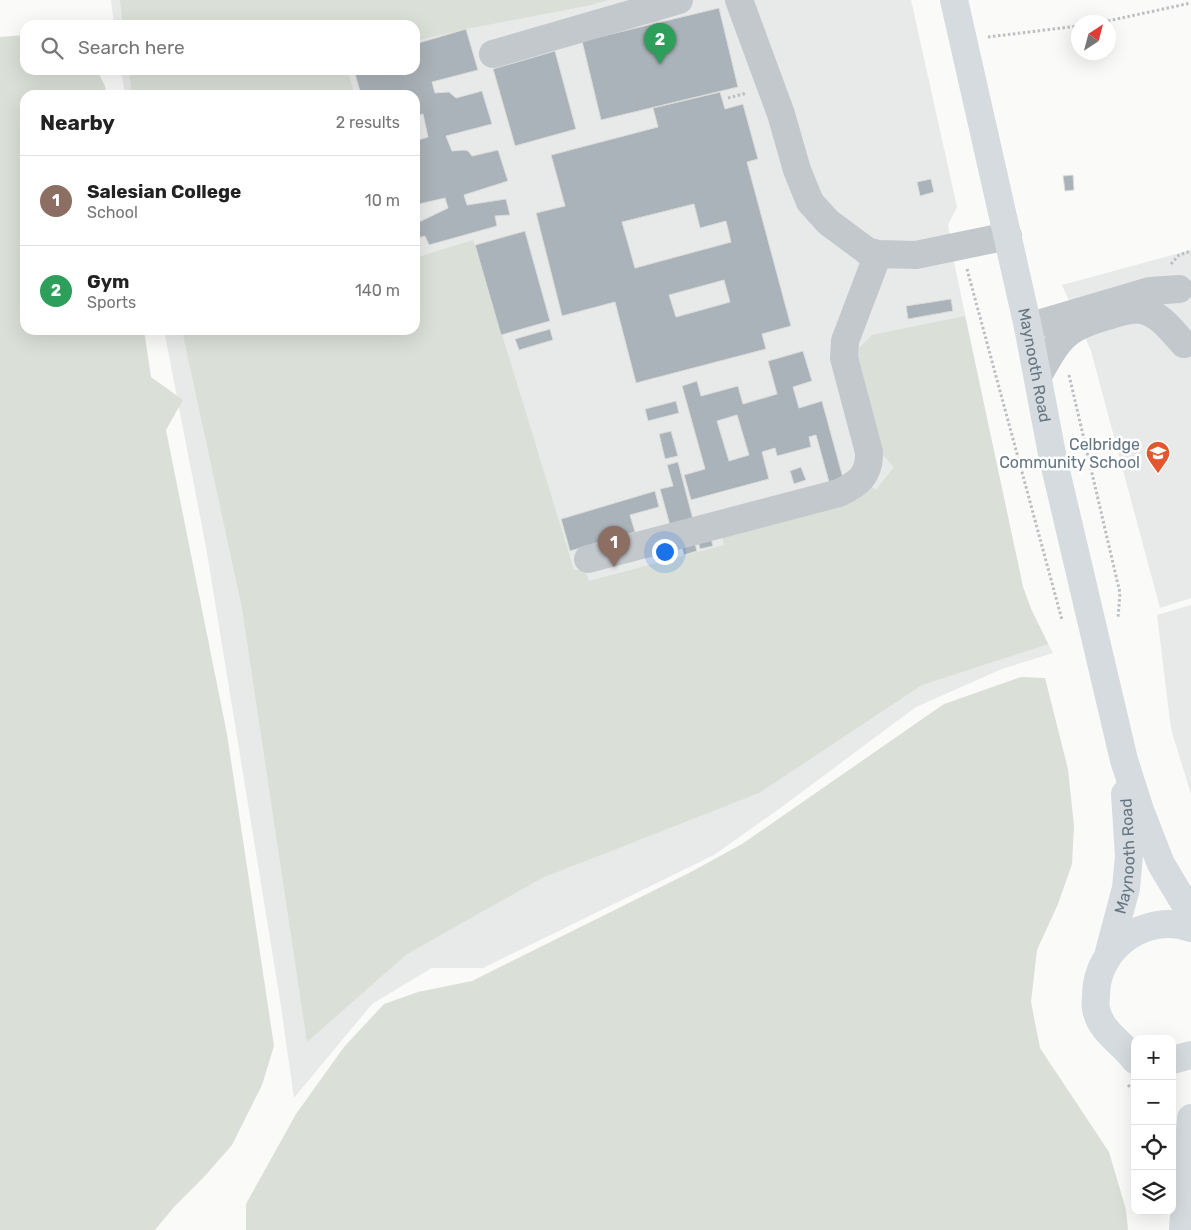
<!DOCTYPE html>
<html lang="en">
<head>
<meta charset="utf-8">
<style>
	body { margin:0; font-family:Rubik,sans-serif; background:#f6f6f6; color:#222 }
	.controls { position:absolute; right:15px; bottom:15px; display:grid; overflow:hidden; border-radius:10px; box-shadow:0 5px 20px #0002 }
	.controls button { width:45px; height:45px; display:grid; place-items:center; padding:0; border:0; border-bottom:1px solid #e0e0e0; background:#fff; color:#222; font:25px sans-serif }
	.compass { position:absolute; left:1071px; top:15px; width:45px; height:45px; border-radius:50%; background:#fff; box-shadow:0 5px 20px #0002; rotate:36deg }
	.you { position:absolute; left:664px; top:551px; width:18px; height:18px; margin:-12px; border:4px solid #fff; border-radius:50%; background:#1a73e8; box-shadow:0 0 0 8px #1a73e833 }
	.badge { display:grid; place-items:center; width:32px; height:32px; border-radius:50%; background:#e4572e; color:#fff; font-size:16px; font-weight:700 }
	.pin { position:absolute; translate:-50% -41px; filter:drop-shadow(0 1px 2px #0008) }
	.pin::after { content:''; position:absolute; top:26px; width:18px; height:15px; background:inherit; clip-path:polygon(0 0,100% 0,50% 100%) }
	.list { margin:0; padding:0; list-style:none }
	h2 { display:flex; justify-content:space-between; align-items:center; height:65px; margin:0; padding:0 20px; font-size:21px }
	h2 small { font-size:16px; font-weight:400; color:#767676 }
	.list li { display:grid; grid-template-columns:32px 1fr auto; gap:15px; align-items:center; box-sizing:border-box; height:90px; padding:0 20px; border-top:1px solid #e0e0e0 }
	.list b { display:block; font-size:19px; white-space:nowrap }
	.list p { margin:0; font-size:16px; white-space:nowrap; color:#767676 }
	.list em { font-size:16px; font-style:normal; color:#767676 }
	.icon { flex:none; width:28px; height:28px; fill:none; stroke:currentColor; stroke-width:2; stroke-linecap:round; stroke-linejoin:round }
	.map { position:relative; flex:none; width:1191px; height:1230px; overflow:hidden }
	.search { position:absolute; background:#fff; box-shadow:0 5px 20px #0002; left:20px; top:20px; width:400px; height:55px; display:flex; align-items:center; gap:12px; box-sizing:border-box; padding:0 18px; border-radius:15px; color:#767676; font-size:19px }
	.panel { position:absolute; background:#fff; box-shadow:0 5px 20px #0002; left:20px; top:90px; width:400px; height:245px; border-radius:15px }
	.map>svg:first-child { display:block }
	.built { fill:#e8e9e9 }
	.green { fill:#dadfd7 }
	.building { fill:#aab3b9; stroke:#dcdcda; fill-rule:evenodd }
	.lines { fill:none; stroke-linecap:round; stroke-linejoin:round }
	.path { stroke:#bbbfc2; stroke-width:3; stroke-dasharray:2.5 2.5; stroke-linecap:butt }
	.minor { stroke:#c3c8cc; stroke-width:28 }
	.major { stroke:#d6dbdf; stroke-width:28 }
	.labels { text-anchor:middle; stroke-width:5; stroke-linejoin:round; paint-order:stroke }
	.street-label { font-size:16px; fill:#657683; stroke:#fff }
	.poi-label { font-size:16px; fill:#657683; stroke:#fff; text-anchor:end }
</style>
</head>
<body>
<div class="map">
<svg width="1191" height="1230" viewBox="0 0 1191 1230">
	<rect width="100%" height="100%" fill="#fafaf8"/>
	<!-- built -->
	<g class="built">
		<path d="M111,0H911L957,207L948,225L955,267L1023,587L1031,609L1053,653L1002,669L916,707L779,809L714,855L483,968H432L372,1004L294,1098L280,1000L206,547L164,330H415V95H125L121,70H415V25H114Z"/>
		<path d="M1191,250V598L1160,608L1091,351L1062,285Z"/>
		<path d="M1191,605V794L1171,729L1157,615Z"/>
	</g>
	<!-- green -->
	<g class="green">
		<path d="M120,0H608L591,5L466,29L415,41V25H123Z"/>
		<path d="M25,35V70H97L105,86L106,95H25V330H144L151,377L183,400L166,430L227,734L274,1046L262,1085L232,1145L204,1177L174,1207L155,1230H0V37Z"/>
		<path d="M129,70H347L355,95H132Z"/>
		<path d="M473,240L574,570H585L589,581L724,545L721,532L866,482L876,490L894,467L881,453L855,352L872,335L965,316L1023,587L1031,609L1048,644L922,685L759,793L542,878L407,954L307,1042L242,608L182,330H415V258Z"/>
		<path d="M1021,677L1045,678L1068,769L1074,826L1072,864L1058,904L1037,950L1031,1002L1040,1048L1109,1152L1126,1210L1128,1230H246V1204L296,1114L344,1047L384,1004L418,992L472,981L689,873L742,844L944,704Z"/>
	</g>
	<!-- building -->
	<g class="building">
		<path d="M719,8L738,87L601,120L582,41Z"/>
		<path d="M466,29L478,70L432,82L435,93L449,92L456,98L482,91L492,124L446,136L452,151L464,150L468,151L472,156L498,150L508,181L464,195L467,205L506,199L510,215L495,216L497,226L429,245L425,236L415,239V224L448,208L445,198L415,205V141L428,137L423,114L415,116V95H361L354,70H415V44Z"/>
		<path d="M555,51L576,129L515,146L493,69Z"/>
		<path d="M720,92L725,109L743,104L758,159L747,162L791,326L762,334L766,349L636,383L615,302L562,316L536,213L565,206L551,155L658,127L653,108ZM694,204L700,228L726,221L731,242L635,268L622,222ZM724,280L730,302L676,317L669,295Z"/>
		<path d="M1073,175L1074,190L1065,191L1063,176Z"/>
		<path d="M931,179L934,192L920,196L917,182Z"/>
		<path d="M525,231L550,321L501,335L475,245Z"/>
		<path d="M951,299L953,311L908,319L906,306Z"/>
		<path d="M550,329L553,340L519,350L515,339Z"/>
		<path d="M803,351L812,381L793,387L799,408L822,401L843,478L829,482L816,435L809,437L811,447L777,456L775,448L762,452L769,479L691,500L684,475L705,469L682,386L697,381L701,396L738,386L743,404L777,394L768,361ZM737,415L749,455L729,461L717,421Z"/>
		<path d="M676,401L679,413L648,421L645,409Z"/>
		<path d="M671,431L678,456L665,459L659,434Z"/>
		<path d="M678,462L694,523L671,529L660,489L673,486L667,465Z"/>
		<path d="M801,467L806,480L794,484L790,471Z"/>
		<path d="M655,491L659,507L630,515L635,532L570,551L561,519Z"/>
		<path d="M710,535L713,546L700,549L697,538Z"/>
		<path d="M694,540L697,551L684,555L681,544Z"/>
	</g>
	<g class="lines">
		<!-- path -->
		<g class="path">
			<path d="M1103,22L1191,3"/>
			<path d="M988,37L1078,26"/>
			<path d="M728,98L747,93"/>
			<path d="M1171,264L1179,255L1191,251"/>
			<path d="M967,269L1062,620"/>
			<path d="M1069,375L1120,593L1118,618"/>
			<path d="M1128,1085L1135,1092"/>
		</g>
		<!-- minor -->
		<g class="minor">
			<path d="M739,0L781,114L797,170L810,202L828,222L867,251L878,254L916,255L1008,236"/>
			<path d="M493,54L679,0"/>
			<path d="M1028,327L1150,291L1179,289"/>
			<path d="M1038,376C1060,336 1066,327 1111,315C1121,312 1131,308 1142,310C1160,314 1172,331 1184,344"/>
			<path d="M588,559L839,493C858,484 870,475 869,452L844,358L845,341L878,254"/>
		</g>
		<!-- major -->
		<g class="major">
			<path id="s1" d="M954,0L1028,327L1052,454L1124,760L1140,810L1161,864L1191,914"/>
			<path id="s2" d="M1109,952L1126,888L1129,856L1125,794"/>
			<path d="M1135,1060C1122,1042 1101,1033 1096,1009C1095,1004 1096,999 1096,994C1097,947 1146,912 1191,928"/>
			<path d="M1172,1060L1191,1055"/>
			<path d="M1183,1230L1191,1118"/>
		</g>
	</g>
	<!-- icons -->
	<defs>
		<symbol id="school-pin" viewBox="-11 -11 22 30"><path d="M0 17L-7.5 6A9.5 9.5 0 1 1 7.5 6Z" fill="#e4572e" stroke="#fff"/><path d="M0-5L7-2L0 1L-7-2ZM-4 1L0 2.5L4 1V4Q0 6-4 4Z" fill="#fff"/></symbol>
	</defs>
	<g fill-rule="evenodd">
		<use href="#school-pin" x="1144" y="439" width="28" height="38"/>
	</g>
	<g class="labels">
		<!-- street labels -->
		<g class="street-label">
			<text dy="6" stroke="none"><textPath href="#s1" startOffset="374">Maynooth Road</textPath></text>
			<text dy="6" stroke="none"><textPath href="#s2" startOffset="98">Maynooth Road</textPath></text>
		</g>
		<!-- poi labels -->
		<g class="poi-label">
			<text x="1140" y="450">Celbridge<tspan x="1140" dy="18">Community School</tspan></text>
		</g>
	</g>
</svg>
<div class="controls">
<button>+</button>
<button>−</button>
<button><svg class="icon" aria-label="locate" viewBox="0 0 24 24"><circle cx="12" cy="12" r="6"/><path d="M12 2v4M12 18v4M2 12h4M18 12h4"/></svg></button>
<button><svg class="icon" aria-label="layers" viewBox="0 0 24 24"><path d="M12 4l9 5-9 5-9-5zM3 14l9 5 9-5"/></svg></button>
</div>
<svg class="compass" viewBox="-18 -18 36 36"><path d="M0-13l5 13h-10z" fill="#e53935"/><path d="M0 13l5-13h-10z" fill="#767676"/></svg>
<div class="you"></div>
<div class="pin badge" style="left:614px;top:567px;background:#8d6e63">1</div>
<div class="pin badge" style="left:660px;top:64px;background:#2e9e5b">2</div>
<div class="search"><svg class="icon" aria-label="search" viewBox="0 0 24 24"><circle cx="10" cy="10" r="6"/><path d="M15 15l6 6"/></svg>Search here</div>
<section class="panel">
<h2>Nearby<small>2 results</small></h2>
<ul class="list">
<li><span class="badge" style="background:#8d6e63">1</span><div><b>Salesian College</b><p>School</p></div><em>10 m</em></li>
<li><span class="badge" style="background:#2e9e5b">2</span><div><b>Gym</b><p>Sports</p></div><em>140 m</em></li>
</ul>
</section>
</div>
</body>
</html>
